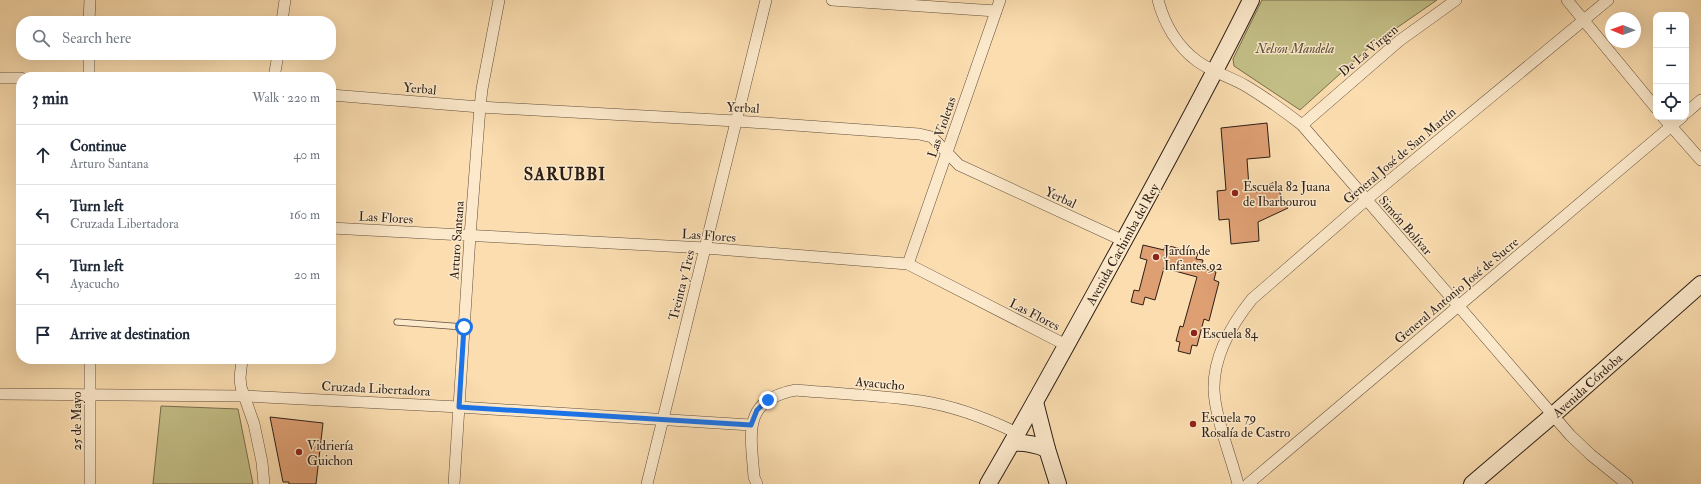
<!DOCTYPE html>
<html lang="en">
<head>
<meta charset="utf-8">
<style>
	body { margin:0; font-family:"IM FELL Double Pica",serif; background:#f6f6f7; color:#1f2937 }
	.controls { position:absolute; right:12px; top:12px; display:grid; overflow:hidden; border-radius:8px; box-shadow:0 4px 16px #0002 }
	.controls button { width:36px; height:36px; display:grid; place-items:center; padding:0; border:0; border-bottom:1px solid #e0e1e3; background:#fff; color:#1f2937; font:20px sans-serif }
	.compass { position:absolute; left:1605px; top:12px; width:36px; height:36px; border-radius:50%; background:#fff; box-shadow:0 4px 16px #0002; rotate:271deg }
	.stop { position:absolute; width:12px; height:12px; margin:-9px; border:3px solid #1a73e8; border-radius:50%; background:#fff }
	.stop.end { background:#1a73e8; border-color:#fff; box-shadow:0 1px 4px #0008 }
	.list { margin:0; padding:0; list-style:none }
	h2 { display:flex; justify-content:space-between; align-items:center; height:52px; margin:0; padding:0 16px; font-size:17px }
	h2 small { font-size:13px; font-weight:400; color:#747a83 }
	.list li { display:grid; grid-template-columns:26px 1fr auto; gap:12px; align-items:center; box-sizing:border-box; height:60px; padding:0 16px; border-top:1px solid #e0e1e3 }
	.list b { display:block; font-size:15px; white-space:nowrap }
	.list p { margin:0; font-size:13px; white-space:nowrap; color:#747a83 }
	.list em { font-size:13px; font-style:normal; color:#747a83 }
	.icon { flex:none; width:22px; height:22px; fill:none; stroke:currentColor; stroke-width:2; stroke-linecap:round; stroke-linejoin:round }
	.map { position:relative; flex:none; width:1701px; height:484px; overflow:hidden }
	.search { position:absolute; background:#fff; box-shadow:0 4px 16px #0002; left:16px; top:16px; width:320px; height:44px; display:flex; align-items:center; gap:10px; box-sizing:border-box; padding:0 14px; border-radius:16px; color:#747a83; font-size:15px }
	.panel { position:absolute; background:#fff; box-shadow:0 4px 16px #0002; left:16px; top:72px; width:320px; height:292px; border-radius:16px }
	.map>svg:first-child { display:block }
	.green { fill:#c3bf87; stroke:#786e4e }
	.building { fill:#de9f73; stroke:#2c1e16 }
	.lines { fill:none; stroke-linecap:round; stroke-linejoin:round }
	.lane-casing { stroke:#604e3c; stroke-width:7 }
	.street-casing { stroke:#604e3c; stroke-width:12 }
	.secondary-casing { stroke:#2c1e16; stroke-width:18 }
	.lane { stroke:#fce9cb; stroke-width:5.5 }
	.street { stroke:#fce9cb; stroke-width:11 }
	.secondary { stroke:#fce9cb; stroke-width:16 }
	.route { stroke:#1a73e8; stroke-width:5 }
	.poi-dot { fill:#8f2418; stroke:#fce9cb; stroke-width:1.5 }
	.labels { text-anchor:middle; stroke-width:3; stroke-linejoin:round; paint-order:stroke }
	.park-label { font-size:13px; font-style:italic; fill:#594e38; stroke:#fce9cb }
	.street-label { font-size:13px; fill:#2c1e16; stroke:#fce9cb }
	.poi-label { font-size:13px; fill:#2c1e16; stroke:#fce9cb; text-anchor:start }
	.district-label { font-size:17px; font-weight:bold; letter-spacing:1px; fill:#2c1e16; stroke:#fce9cb }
</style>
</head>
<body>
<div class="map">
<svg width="1701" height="484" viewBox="0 0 1701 484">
	<rect width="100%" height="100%" fill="#fbddaf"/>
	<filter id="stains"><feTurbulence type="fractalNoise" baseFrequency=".005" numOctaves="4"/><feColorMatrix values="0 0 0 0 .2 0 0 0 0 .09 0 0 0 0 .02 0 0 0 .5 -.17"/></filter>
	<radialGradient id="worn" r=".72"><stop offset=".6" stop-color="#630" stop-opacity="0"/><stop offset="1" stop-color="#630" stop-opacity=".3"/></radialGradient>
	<!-- green -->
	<g class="green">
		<path d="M1262,0H1437L1372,45L1300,110L1234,66L1233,59Z"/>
		<path d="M161,406L238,409L253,484H153Z"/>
	</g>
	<!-- building -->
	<g class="building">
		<path d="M1267,123L1270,157L1247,159L1249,187L1255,186L1256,192L1274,182L1288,208L1258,222L1259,241L1231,244L1229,219L1219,220L1217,191L1226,190L1221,128Z"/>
		<path d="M1143,245L1164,250L1165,245L1198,253L1196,259L1203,260L1201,268L1216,272L1214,280L1219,282L1209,321L1204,319L1197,346L1192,345L1190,354L1178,351L1180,342L1176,341L1180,326L1183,327L1197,277L1164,268L1155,300L1145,297L1143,305L1131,302L1134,290L1139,291L1147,260L1140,258Z"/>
		<path d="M270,417L323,423L316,484H289V482H283Z"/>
	</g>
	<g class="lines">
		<defs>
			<path id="lane" d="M397,322L464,327"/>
			<g id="street">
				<path d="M832,0L996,11"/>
				<path d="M1158,0C1164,23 1177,46 1197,61C1212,72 1231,77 1246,86C1266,98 1284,111 1302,125L1570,435L1591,455L1627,484"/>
				<path d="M1567,0L1656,108"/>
				<path d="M89,21L90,0"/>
				<path d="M282,21L285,0"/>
				<path d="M89,77V55"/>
				<path d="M274,77L278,55"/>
				<path d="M0,78H21"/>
				<path d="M331,95L480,107L736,121L919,134L932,137L959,165L1124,241"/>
				<path d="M1686,113L1701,100"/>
				<path d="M1663,117L1701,160"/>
				<path d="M1302,125L1399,41L1456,0"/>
				<path d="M331,228L705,248L908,264L1066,345"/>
				<path d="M908,264L1000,0"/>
				<path d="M242,359L240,378L241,387L254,424L262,462L264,484"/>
				<path d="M0,394L244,396L459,407L751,425"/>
				<path d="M90,484V359"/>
				<path d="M454,484L470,236L480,107L482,89L499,0"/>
				<path d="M647,484L766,0"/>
				<path d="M757,484L754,477C751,434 741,400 796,390C838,394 880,395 921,401C954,406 988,419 1017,433"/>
				<path d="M1238,484C1231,457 1215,417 1214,390C1213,356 1232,324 1252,299L1366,200L1608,0"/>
				<path d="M1248,484L1682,117"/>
			</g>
			<g id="secondary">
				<path d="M1035,402L1047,449L1058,484"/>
				<path d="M1012,443C1025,442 1035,444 1047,449"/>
				<path d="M988,484C1036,402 1082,317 1128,233C1170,156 1212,79 1251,0"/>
				<path d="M1472,484L1553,415L1701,284"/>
			</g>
		</defs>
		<!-- lane casing -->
		<use href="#lane" class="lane-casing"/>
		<!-- street casing -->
		<use href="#street" class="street-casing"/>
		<!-- secondary casing -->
		<use href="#secondary" class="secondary-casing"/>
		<!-- lane -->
		<use href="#lane" class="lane"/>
		<!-- street -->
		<use href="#street" class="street"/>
		<!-- secondary -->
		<use href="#secondary" class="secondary"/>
	</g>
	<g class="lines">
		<!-- route -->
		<path class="route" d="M464,327L459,407L751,425L757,410L768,400"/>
	</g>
	<!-- markers -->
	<g class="poi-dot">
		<circle cx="1235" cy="193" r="4"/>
		<circle cx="1156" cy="257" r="4"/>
		<circle cx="1194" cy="333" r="4"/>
		<circle cx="1193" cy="424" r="4"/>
		<circle cx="299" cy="452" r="4"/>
	</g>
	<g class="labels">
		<!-- park labels -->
		<g class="park-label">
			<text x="1295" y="53">Nelson Mandela</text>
		</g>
		<!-- street labels -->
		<g class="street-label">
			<text transform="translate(1368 50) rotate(-40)" y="5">De La Virgen</text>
			<text transform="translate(420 88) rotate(5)" y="5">Yerbal</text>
			<text transform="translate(743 107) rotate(3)" y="5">Yerbal</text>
			<text transform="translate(941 127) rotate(-71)" y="5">Las Violetas</text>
			<text transform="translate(1399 155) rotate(-40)" y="5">General José de San Martín</text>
			<text transform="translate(1061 197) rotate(25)" y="5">Yerbal</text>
			<text transform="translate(386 217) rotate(3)" y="5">Las Flores</text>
			<text transform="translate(1406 225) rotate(49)" y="5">Simón Bolívar</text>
			<text transform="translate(709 235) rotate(4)" y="5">Las Flores</text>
			<text transform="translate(456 240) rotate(-86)" y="5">Arturo Santana</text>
			<text transform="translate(1122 244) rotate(-61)" y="5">Avenida Cachimba del Rey</text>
			<text transform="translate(681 285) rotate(-76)" y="5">Treinta y Tres</text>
			<text transform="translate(1456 290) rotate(-40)" y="5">General Antonio José de Sucre</text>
			<text transform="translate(1035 314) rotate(27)" y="5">Las Flores</text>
			<text transform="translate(880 383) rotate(5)" y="5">Ayacucho</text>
			<text transform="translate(1587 385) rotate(-42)" y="5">Avenida Córdoba</text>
			<text transform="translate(376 388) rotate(3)" y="5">Cruzada Libertadora</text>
			<text transform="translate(76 421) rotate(-90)" y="5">25 de Mayo</text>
		</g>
		<!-- poi labels -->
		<g class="poi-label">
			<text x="1243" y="191">Escuela 82 Juana<tspan x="1243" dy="15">de Ibarbourou</tspan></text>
			<text x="1164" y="255">Jardín de<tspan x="1164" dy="15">Infantes 92</tspan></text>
			<text x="1202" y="338">Escuela 84</text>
			<text x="1201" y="422">Escuela 79<tspan x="1201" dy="15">Rosalía de Castro</tspan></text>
			<text x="307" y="450">Vidriería<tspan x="307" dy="15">Guichon</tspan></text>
		</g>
		<!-- district labels -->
		<g class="district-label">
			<text x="565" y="180">SARUBBI</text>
		</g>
	</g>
	<rect width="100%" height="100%" filter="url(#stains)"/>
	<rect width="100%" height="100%" fill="url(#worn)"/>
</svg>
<div class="controls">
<button>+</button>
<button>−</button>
<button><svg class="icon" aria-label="locate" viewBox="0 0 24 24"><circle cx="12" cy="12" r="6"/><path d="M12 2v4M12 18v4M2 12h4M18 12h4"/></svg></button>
</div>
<svg class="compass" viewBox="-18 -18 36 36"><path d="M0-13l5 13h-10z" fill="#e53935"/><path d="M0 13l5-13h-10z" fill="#747a83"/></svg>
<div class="stop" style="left:464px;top:327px"></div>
<div class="stop end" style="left:768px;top:400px"></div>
<div class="search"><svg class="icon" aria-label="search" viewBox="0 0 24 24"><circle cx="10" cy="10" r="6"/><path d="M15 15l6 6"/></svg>Search here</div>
<section class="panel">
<h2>3 min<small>Walk · 220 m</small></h2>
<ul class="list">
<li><svg class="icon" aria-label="ahead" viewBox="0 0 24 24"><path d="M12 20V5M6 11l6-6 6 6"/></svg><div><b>Continue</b><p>Arturo Santana</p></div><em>40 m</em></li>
<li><svg class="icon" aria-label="left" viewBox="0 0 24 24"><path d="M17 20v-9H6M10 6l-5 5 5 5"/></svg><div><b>Turn left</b><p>Cruzada Libertadora</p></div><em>160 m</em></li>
<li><svg class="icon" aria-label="left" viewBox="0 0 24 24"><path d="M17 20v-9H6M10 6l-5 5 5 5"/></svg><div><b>Turn left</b><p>Ayacucho</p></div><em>20 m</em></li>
<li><svg class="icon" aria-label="arrive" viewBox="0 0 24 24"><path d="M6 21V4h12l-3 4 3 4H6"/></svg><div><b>Arrive at destination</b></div></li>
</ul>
</section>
</div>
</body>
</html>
